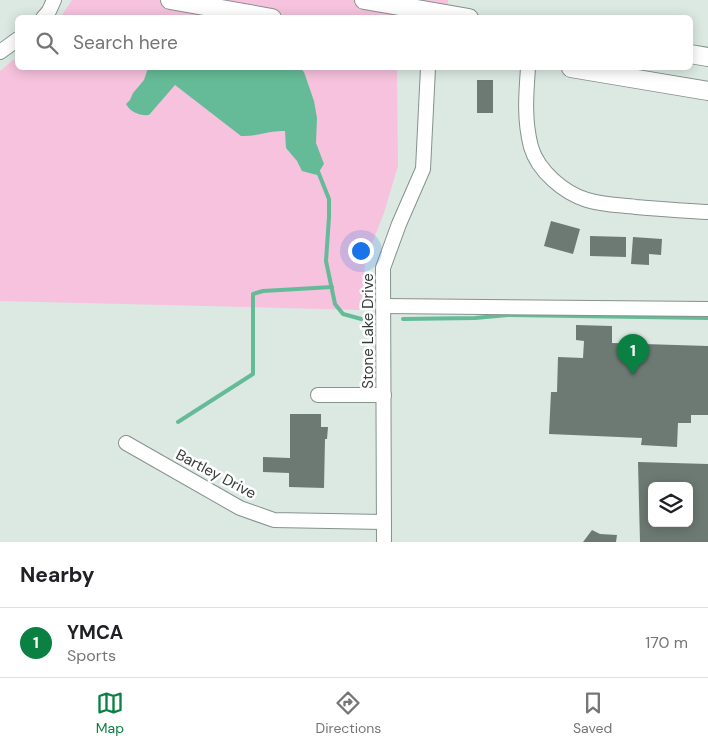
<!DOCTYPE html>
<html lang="en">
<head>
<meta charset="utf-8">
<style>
	body { margin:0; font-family:"DM Sans",sans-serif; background:#f2f2f2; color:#202124 }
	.controls { position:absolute; right:15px; bottom:15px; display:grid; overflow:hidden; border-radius:8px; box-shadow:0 2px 12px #0003 }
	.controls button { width:45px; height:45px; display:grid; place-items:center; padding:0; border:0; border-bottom:1px solid #e0e0e0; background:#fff; color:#202124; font:25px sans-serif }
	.you { position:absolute; left:360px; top:250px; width:18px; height:18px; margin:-12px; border:4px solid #fff; border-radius:50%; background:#1a73e8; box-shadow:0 0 0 8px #1a73e833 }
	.badge { display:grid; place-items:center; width:32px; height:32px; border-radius:50%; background:#0b8043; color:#fff; font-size:16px; font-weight:700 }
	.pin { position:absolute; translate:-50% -41px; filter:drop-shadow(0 1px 2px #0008) }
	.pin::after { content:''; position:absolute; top:26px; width:18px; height:15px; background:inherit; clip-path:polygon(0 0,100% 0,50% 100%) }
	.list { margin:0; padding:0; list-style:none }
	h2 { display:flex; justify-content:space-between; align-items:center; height:65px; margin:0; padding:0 20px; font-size:21px }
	h2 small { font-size:16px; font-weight:400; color:#757577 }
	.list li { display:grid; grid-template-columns:32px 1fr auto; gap:15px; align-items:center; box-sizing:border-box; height:70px; padding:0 20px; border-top:1px solid #e0e0e0 }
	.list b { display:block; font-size:19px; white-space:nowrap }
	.list p { margin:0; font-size:16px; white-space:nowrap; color:#757577 }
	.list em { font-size:16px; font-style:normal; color:#757577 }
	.icon { flex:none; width:28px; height:28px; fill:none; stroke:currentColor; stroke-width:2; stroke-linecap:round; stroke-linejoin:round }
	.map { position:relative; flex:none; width:708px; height:542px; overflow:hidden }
	.search { position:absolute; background:#fff; box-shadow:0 2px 12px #0003; left:15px; right:15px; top:15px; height:55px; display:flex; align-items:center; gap:12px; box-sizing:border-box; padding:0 18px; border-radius:8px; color:#757577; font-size:19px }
	.sheet { height:135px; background:#fff }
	nav { display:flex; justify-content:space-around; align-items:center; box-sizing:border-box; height:70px; border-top:1px solid #e0e0e0; background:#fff; font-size:14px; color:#757577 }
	nav a { display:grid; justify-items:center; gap:2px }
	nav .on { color:#0b8043 }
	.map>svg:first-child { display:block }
	.green { fill:#f6c2dd }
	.water { fill:#65bb98 }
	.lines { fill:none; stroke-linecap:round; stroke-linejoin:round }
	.stream { stroke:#65bb98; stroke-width:4 }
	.building { fill:#6d7973; fill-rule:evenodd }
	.minor-casing { stroke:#86928c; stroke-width:16 }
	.major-casing { stroke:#86928c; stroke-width:20 }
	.minor { stroke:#fff; stroke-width:14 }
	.major { stroke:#fff; stroke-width:18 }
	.labels { text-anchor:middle; stroke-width:5; stroke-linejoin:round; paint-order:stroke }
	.street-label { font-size:15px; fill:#363b39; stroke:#fff }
</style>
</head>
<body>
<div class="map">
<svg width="708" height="542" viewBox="0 0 708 542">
	<rect width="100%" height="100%" fill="#dce9e3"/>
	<!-- green -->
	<g class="green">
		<path d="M72,0H448L449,17L60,18Z"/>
		<path d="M17,57L18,68H397L398,166L384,213L365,261L362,310L0,301V71Z"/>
	</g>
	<!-- water -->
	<path class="water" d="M148,68H300L304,72L314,101L317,118L316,143L324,164L317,175L302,171L297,161L286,148L285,131C270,130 256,137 241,136L175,85L149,115C140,116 130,112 126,104L130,100L133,93L144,80Z"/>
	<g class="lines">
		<!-- stream -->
		<g class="stream">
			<path d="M317,169L329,199V217L326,261L335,304L343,314L365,320"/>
			<path d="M403,319L475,318L508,315L708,318"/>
			<path d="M178,422L253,374V294L263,291L332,287"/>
		</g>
	</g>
	<!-- building -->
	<g class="building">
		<rect x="477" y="80" width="16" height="33"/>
		<path d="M551,221L580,229L573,254L544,246Z"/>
		<path d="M590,236L626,237V257L590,256Z"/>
		<path d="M633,237L662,239L661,255L649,254V265L631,264Z"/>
		<path d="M576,325L612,326V343L708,346V415H691V423H678L677,447L641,445L642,438L549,434L551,392H557L558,357L583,358L584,341L576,340Z"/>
		<path d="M290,414H321V427H328L327,439H325L324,488L289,487V473L263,472V457L290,458Z"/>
		<path d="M638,462L708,464V542H640ZM652,486H689V523H652Z"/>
		<path d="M592,530L600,534L617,535L616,542H583Z"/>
	</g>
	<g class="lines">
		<defs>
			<g id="minor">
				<path d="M43,18L49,11L54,0"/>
				<path d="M0,52L18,39"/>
				<path d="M528,68C526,95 524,120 531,147C538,171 564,193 587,200C603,205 620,205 636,207C660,209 684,211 708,212"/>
				<path d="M384,306L708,309"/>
				<path d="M318,395H384"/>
				<path d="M126,443L240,508L274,520L384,522"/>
				<path d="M384,542L383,268L399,224L423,169L428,68"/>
			</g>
			<g id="major">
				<path d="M170,0L272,18"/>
				<path d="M364,0L469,18"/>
				<path d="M690,54L708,57"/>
				<path d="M571,68L708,91"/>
			</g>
		</defs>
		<!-- minor casing -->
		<use href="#minor" class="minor-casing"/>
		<!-- major casing -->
		<use href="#major" class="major-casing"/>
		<!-- minor -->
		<use href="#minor" class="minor"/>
		<!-- major -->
		<use href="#major" class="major"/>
	</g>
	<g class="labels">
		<!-- street labels -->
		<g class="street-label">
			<text transform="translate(368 331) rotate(-90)" y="5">Stone Lake Drive</text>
			<text transform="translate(216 474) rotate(28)" y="5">Bartley Drive</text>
		</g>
	</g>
</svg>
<div class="controls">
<button><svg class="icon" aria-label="layers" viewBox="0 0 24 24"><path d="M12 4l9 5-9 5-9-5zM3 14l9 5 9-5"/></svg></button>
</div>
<div class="you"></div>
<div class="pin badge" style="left:633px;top:375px">1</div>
<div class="search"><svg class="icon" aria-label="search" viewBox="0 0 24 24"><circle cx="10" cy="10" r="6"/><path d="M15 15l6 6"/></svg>Search here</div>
</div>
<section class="sheet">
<h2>Nearby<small></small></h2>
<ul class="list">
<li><span class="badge">1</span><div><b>YMCA</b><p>Sports</p></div><em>170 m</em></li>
</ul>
</section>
<nav>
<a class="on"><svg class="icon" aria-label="map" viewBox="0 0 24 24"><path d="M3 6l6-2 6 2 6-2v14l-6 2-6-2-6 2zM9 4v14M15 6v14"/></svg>Map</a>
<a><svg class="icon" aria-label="directions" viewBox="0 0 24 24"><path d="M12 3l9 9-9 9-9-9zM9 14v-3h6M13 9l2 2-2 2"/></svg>Directions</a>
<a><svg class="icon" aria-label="saved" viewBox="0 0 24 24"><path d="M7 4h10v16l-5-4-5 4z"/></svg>Saved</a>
</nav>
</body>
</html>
